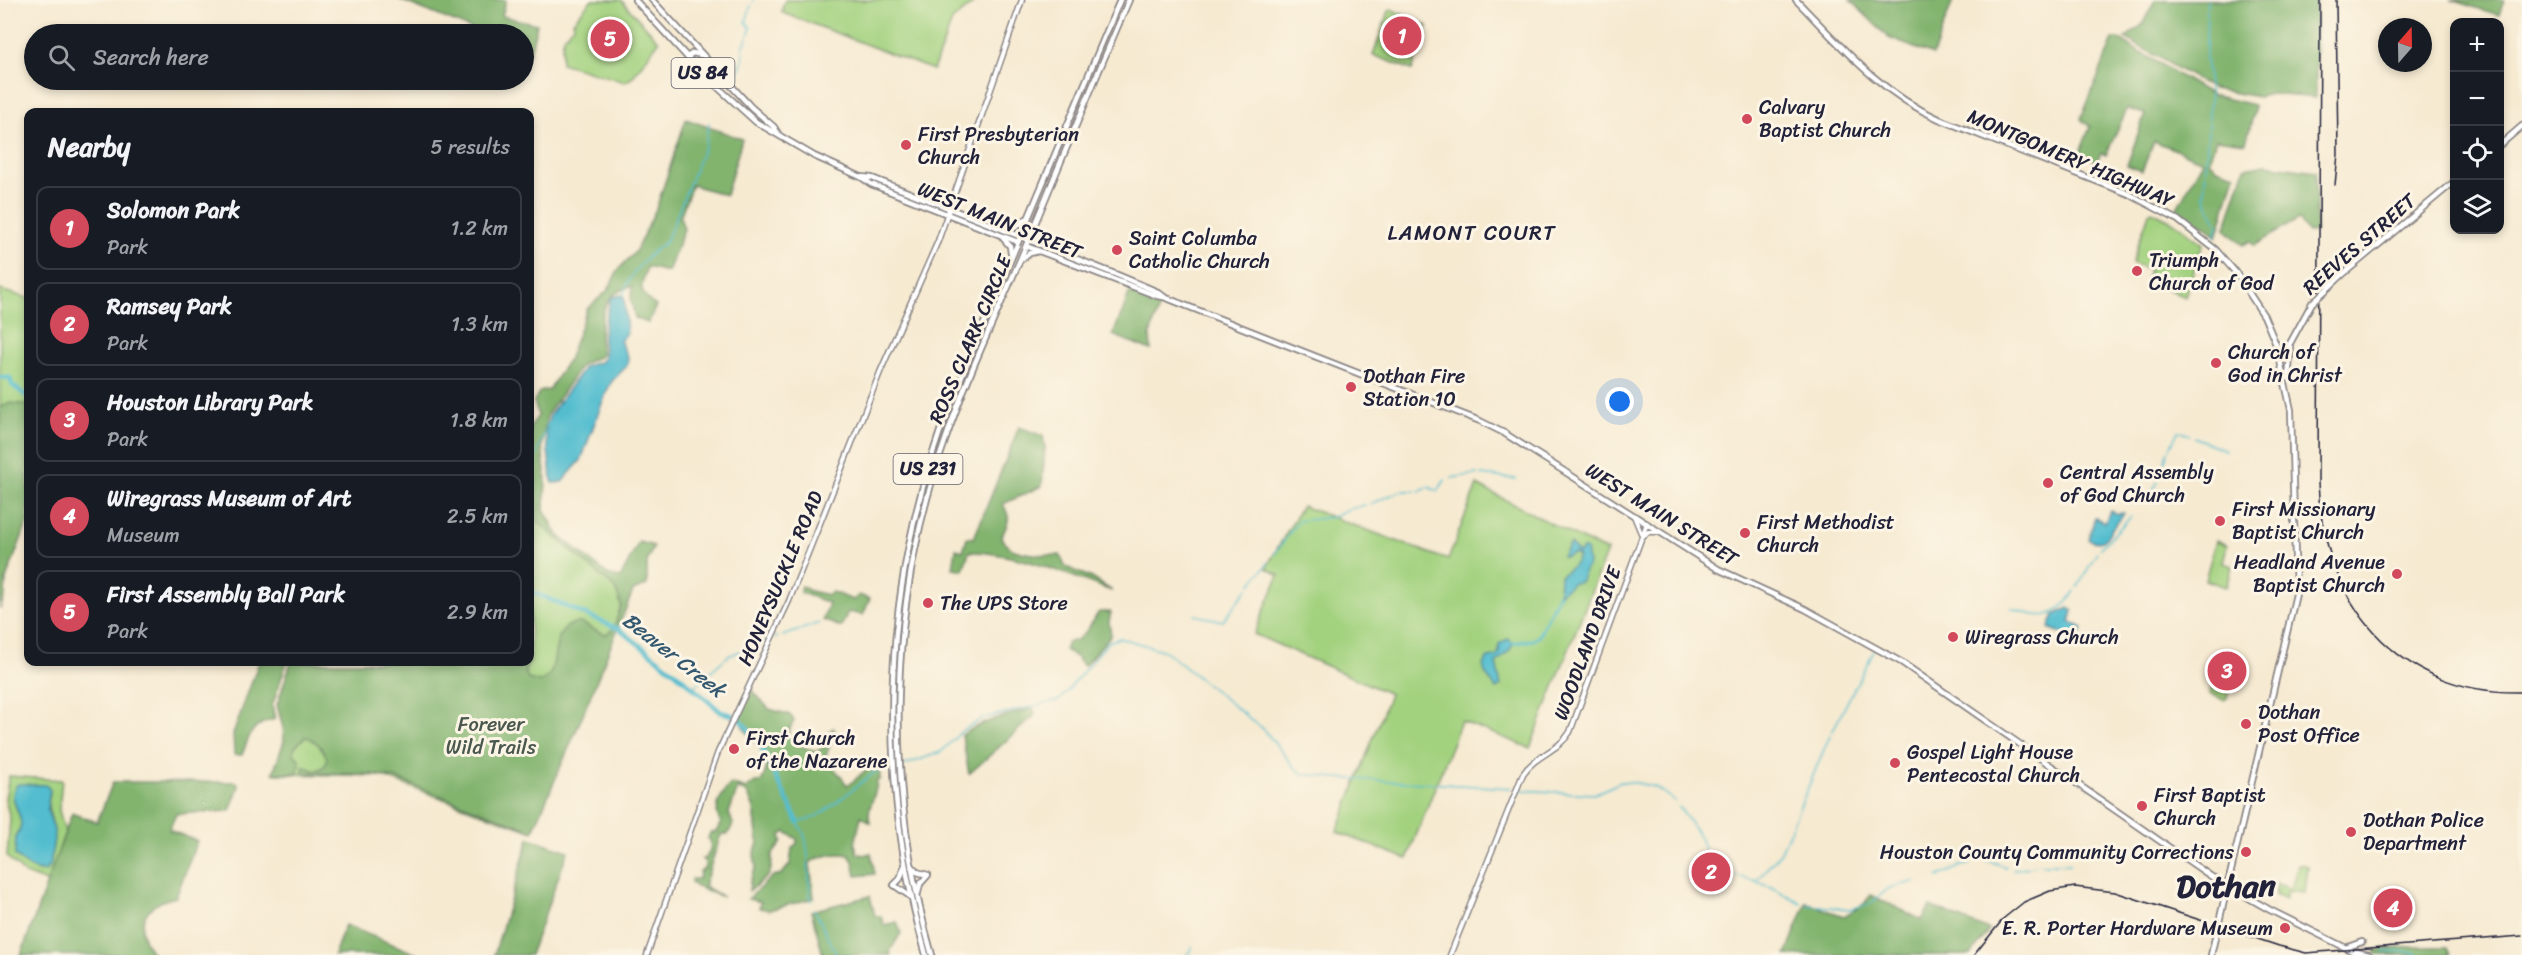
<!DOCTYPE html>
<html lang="en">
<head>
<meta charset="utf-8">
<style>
	body { margin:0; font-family:Sriracha,sans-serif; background:#20242c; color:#f1f3f6 }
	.controls { position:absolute; right:18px; top:18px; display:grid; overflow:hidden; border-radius:12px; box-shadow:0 3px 9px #0003 }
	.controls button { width:54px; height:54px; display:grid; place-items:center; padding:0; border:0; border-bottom:2px solid #363941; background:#171b24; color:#f1f3f6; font:30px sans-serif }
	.compass { position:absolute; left:2378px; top:18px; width:54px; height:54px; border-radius:50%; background:#171b24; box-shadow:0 3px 9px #0003; rotate:20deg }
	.you { position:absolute; left:1620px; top:402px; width:21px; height:21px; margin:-15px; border:4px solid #fff; border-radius:50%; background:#1a73e8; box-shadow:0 0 0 9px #1a73e833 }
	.badge { display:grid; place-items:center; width:39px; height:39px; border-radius:50%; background:#d1495b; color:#fff; font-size:20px; font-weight:700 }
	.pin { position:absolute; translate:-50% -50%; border:3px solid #fff; box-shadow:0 2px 6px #0006 }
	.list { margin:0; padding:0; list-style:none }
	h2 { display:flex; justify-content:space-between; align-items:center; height:78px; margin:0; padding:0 24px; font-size:26px }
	h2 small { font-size:20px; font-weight:400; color:#9ea1a6 }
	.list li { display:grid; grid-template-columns:39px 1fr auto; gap:18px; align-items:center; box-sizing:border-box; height:84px; margin:0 12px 12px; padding:0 12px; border:2px solid #363941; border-radius:12px }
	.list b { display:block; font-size:22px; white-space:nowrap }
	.list p { margin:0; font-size:20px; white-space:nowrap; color:#9ea1a6 }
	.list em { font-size:20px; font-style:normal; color:#9ea1a6 }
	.icon { flex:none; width:33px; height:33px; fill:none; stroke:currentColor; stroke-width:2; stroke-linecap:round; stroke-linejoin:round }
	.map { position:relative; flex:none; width:2522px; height:955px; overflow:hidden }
	.search { position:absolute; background:#171b24; box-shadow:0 3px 9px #0003; left:24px; top:24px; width:510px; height:66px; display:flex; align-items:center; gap:15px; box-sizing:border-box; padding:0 21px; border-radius:33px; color:#9ea1a6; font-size:22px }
	.panel { position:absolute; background:#171b24; box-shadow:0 3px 9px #0003; left:24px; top:108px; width:510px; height:558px; border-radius:12px }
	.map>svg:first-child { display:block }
	.green { fill:#a3d27f; stroke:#627a5d; stroke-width:1.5; fill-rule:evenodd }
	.forest { fill:#82b46e; stroke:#526b54; stroke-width:1.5 }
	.water { fill:#53bdcf; stroke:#3a7085; stroke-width:1.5 }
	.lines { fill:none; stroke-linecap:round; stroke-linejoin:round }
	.stream { stroke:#53bdcf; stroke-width:1.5 }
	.canal { stroke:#53bdcf; stroke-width:3 }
	.river { stroke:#53bdcf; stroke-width:4.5 }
	.secondary-casing { stroke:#8c8686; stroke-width:7 }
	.primary-casing { stroke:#8c8686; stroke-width:8 }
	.trunk-casing { stroke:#8c8686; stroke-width:8 }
	.secondary { stroke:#fff; stroke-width:4 }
	.primary { stroke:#fff; stroke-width:4.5 }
	.trunk { stroke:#fff; stroke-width:4.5 }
	.rail { stroke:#22223b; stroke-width:1.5 }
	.primary-bridge-casing { stroke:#8c8686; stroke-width:8; stroke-linecap:butt }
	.primary-bridge { stroke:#fff; stroke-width:4.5 }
	.poi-dot { fill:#d1495b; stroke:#fcf5e5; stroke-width:2 }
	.labels { text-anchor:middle; stroke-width:6; stroke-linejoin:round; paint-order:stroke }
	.shield { fill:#fcf5e5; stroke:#63616e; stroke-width:1.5 }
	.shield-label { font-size:18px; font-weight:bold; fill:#22223b }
	.poi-label { font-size:20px; fill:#22223b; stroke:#fcf5e5; text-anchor:start }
	.street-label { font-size:20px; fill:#22223b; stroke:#fcf5e5 }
	.park-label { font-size:20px; fill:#49574f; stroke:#fcf5e5 }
	.neighbourhood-label { font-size:21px; letter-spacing:1.5px; fill:#22223b; stroke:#fcf5e5 }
	.water-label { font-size:21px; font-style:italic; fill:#33586f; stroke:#fcf5e5 }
	.town-label { font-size:32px; font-weight:bold; fill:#22223b; stroke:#fcf5e5 }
</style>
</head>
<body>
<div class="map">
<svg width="2522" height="955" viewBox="0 0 2522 955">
	<rect width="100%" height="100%" fill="#fcf5e5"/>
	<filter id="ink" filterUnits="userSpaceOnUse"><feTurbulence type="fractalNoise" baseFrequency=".0167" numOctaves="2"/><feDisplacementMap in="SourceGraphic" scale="12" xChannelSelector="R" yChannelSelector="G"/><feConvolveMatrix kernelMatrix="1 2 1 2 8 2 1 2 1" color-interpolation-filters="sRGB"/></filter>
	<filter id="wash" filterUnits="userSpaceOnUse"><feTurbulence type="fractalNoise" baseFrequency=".008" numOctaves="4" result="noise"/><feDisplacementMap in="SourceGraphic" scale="24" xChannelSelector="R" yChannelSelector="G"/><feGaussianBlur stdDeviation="1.35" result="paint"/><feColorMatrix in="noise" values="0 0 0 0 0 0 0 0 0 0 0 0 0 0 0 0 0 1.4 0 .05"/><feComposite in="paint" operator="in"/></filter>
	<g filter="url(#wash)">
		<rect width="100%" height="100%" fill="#f6ead1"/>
		<!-- green -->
		<g class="green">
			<path d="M591,0H621L659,41L632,78L625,82L561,63L563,38L574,25L573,22Z"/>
			<path d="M785,0H977L952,21L933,70L781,12Z"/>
			<path d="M1391,9L1428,26L1412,70L1373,55L1389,11Z"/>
			<path d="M2152,211L2174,222L2203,244L2185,297L2146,279L2149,269L2132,263L2149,213Z"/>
			<path d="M0,290L28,298V517L0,594Z"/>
			<path d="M1477,485L1579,538L1607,551L1530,748L1461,721L1407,859L1337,832L1390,694L1254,634L1279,575L1266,568L1302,506L1448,560Z"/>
			<path d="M530,503L564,542L629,592L579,723L530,831L381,776L275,774L284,748L293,662H530Z"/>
			<path d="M2216,540L2227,545L2223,563L2232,566L2226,587L2205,580Z"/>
			<path d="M2225,654L2242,662L2234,676V682L2232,681L2227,698L2224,700L2209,694Z"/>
			<path d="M9,776L62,780L59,810L65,832L49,883L25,874L7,857L10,819L5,799ZM50,794C45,808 51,814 53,827C54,841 52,853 50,866L47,867L16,835C25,826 20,815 15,804Z"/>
			<path d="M1700,855L1731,874L1724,891L1691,878Z"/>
			<path d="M2298,864L2308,866L2305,893L2287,891L2285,900L2275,895L2277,884L2291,888Z"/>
		</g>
		<!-- forest -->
		<g class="forest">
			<path d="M400,0H506L502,16L537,24L530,53L524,51V34H484Z"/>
			<path d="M1850,0H1953L1933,55L1889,38Z"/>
			<path d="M2155,0H2316V98L2271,94L2259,97L2213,89L2125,38L2142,25Z"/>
			<path d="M2451,0H2504L2499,15Z"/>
			<path d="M2113,39H2118L2212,95L2254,105V112L2246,143L2216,139L2209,161L2217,168L2235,174L2217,237L2207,227L2176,210L2203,161L2154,141L2142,171L2127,165L2145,114L2127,109L2106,155L2101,153L2097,161L2079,155L2090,127L2081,119Z"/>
			<path d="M686,119L742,139L726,195L692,185L680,217L684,229L668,272L647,267C640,287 638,294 656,306L648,323L635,318L631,300L632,286C605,293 601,311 600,337C600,344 603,350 601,356L582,364L547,415L542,446L546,482L544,509L558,535L610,576L620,578L639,542L654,546L647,561V585L633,591L579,724L533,831L394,778L370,774L303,773V766L315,771C318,769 322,769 324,766C334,758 314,737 305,737L294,748V754L299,759L298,773H273L284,741L283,728L277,705L291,662H529L525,671L528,679L540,682C544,679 549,676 551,672C557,657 553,627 576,623C585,621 595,634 607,634L614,628L621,605L615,588L540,524L530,510V427L538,416L534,401L540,391L549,390L568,360L587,309L608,290L618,270L635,252L656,209Z"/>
			<path d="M2266,164L2316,171V232L2308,233L2298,219L2254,246L2250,241L2243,245L2225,229L2245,168Z"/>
			<path d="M1130,292L1158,302L1159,308L1150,335L1151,350L1113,335Z"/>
			<path d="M11,403L28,405V521L6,579L5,595L0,609V407Z"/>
			<path d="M1019,427L1043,436L1045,447L1042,486L1003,504C1012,520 1008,522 1001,538C1004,542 1008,546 1012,549C1021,554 1050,556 1060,555L1066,567L1092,578L1112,591C1070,576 1013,551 969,552L963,570L953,568L956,549L963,551L967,537L974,538Z"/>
			<path d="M801,586L810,591L828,595L832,592L853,600L859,595L870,599L863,615L848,612L841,627L823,620L829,603L801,593Z"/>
			<path d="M1099,612H1111L1109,622L1111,635L1084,666L1076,657L1065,650L1068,642C1083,642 1091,623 1099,612Z"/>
			<path d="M259,662H287L272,706L275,719C249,726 251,733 242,755H234L233,734Z"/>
			<path d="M752,690L769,709L790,715L794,721L788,732L794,743L816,752C823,748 831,741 828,733L833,728L835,730L826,756C832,767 841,776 847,785C860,780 860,768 879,766L880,779L877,781C877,795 866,807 870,822L861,816L855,844L857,853L863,855L871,853L875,874L856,876L853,861L849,855C838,852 818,856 810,863L814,898L769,910L759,908L761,902L748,899L773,876L782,874L790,864L792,848L797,843V839L786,832L781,835L782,842L772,855C772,879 767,877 749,891L750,881L756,867L754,855L758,843L754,809L748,794L738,788L729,813L733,824L728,834H722L720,837L704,886L723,897L695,886L691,882L692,879H699L700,872L704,869L706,863L702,859H705C710,853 713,844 708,838L710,833L716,832L721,822C712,811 721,792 731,784L746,789L755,782H761C781,748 738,737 740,716C741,708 749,698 752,690Z"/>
			<path d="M1033,708L1035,715L969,774L962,735C984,720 1008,715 1033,708Z"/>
			<path d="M113,782H236L239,786L230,811L176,814L169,830L197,841L176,897C143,904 131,927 154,955H21L72,813L97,822Z"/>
			<path d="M529,838L568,851L530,955H494Z"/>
			<path d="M1871,895L1922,920L1930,906L1989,930L1971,955H1786L1806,903L1844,916L1863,905Z"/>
			<path d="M870,896L875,916H881L884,925L897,922L901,933L890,951L891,955H823L811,911Z"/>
			<path d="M345,925L419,955H334Z"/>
			<path d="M2411,947H2447L2450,955H2377L2374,952L2376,950Z"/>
		</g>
		<!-- water -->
		<g class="water">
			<path d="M620,295L624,297L627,333L620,341L628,357L627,366L612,381L605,395L581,460L562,482L553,483L551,477L546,432L548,423L550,415L585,366L600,362L604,358C605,351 603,345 603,338C602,333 610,302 611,298Z"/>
			<path d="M2110,511L2119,514L2120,512L2124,513C2121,520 2115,524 2111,530C2105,541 2101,545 2088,539L2095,518L2105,522Z"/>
			<path d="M1570,544L1579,553L1583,549H1586L1588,564L1580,582L1573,583L1559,594L1560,576L1575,564L1579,556L1574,553L1565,557L1562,556Z"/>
			<path d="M2069,608L2073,611L2070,622L2083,628L2079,640L2049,628L2054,615Z"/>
			<path d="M1508,639L1513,643L1510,650L1496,663L1501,686L1496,689L1485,673L1483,665L1488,658L1496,657L1499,653V644Z"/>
			<path d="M18,784L46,785L50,790L47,809L54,829V838L50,867H47L46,871C36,873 22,863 15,855L16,835C32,819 2,800 18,784Z"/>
		</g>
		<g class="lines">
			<!-- stream -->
			<g class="stream">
				<path d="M2207,0L2206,57L2210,97L2204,196L2218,225L2215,237"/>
				<path d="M753,1V0"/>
				<path d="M734,84L744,56L743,48L751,28L746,22L751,5"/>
				<path d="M506,112V111"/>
				<path d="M623,296C627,276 649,253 666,242L705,145L709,123"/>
				<path d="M2194,437L2225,450"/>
				<path d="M2170,448L2178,431L2190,435"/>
				<path d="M530,466L537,454L548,423"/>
				<path d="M1481,475L1516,479"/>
				<path d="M2159,477L2168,451"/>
				<path d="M1451,478L1477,474"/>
				<path d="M1419,491L1428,487L1438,491L1445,480"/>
				<path d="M2150,494L2158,482"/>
				<path d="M1370,504L1401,491H1415"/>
				<path d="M2100,548L2131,517"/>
				<path d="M1274,555L1298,521L1334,517L1346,510L1365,505"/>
				<path d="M1251,584L1269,562"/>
				<path d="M2078,587L2097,552"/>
				<path d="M2011,608C2044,620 2055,620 2075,591"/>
				<path d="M1195,615L1223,621L1248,588"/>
				<path d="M783,636L819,623"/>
				<path d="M775,638L778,637"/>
				<path d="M692,688L728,656L767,641"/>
				<path d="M1832,732L1874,650"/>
				<path d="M905,765L941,752L963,730L984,718L1060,700L1108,642L1120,638L1165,651L1264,730L1295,768L1303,774L1336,778L1512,788"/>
				<path d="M1518,790L1594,794L1621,782L1637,783L1655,787L1676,802"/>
				<path d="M1679,807L1700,837L1707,858C1718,868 1742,881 1757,880L1781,852L1830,735"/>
				<path d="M798,822C826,820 859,778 887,765"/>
				<path d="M798,823C813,843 806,877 811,901"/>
				<path d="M1984,859L2006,867"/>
				<path d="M2041,864H2070"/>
				<path d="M2013,870L2036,865"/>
				<path d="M1938,877L1961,866L1970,864"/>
				<path d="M1753,881L1769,886L1801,903"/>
				<path d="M1807,905L1850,909L1870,904L1889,888L1917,881"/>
				<path d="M814,909L837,955"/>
				<path d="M2383,952H2413L2418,955"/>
				<path d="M1187,955L1192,947"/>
			</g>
			<!-- canal -->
			<path class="canal" d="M1513,643L1533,640L1538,637L1559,594"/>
			<!-- river -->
			<g class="river">
				<path d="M0,377L10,378L12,385L28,397"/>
				<path d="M530,591L619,629L676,673L721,712L732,715"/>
				<path d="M738,717L758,741L798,822"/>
			</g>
		</g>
	</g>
	<g filter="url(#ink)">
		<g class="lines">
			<defs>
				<g id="secondary">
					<path d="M1634,516L1641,533"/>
					<path d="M1642,537L1648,532H1660"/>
					<path d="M647,955L718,752L789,601L881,370L938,241L1022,0"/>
					<path d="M1450,955L1523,774C1535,755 1559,751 1570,732L1647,523"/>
				</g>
				<g id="primary">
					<path d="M1796,0C1840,45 1880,93 1939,119L2129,194L2178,220L2216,250L2236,273L2264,316L2277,347L2291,410L2296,594L2219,922"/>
					<path d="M2500,145L2522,126"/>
					<path d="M1004,230L1120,276L1158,292L1164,297"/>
					<path d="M1026,246L1157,296L1164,297L1480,421L1504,433L1718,569L1805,609L1901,662L2212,877L2270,910L2360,955"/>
					<path d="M2342,275L2454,182"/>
					<path d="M2282,358L2312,303"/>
					<path d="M2288,378L2291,348"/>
					<path d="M2348,947L2362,942"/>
					<path d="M2356,952L2369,955"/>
					<path d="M2211,955L2217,929"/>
				</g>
				<g id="trunk">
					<path d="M635,0L700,71L756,122L814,156L861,177L871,184L1018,242"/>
					<path d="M652,0L751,107L774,127L779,135"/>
					<path d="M687,57L693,53L701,55"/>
					<path d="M861,177L872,178L1004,230L1016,227L1026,219"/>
					<path d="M1035,227L1036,235L1044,245"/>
					<path d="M1003,238L1010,246L1011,254"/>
					<path d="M1022,259L1030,253L1039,251"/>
					<path d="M912,866L917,872L928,875L920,884L918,893"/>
					<path d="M904,867L900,879L894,885L911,897"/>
					<path d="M926,955C874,773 882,581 950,404L1120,0"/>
					<path d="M932,955C884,788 887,605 945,441C966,379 994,320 1020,260C1056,173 1092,86 1129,0"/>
				</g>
			</defs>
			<!-- secondary casing -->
			<use href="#secondary" class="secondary-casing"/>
			<!-- primary casing -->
			<use href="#primary" class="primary-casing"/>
			<!-- trunk casing -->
			<use href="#trunk" class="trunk-casing"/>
			<!-- secondary -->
			<use href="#secondary" class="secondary"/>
			<!-- primary -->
			<use href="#primary" class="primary"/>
			<!-- trunk -->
			<use href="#trunk" class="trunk"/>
			<!-- rail -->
			<g class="rail">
				<path d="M2320,0L2318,483C2323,602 2397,695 2522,692"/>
				<path d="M2335,185L2338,154L2336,0"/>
				<path d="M1974,955L2004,918L2024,902L2050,891L2075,887L2115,892L2279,946L2306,953L2522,936"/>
			</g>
			<defs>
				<g id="primary-bridge">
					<path d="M2312,303L2342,275"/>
					<path d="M2217,929L2219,922"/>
				</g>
			</defs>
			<!-- primary-bridge casing -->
			<use href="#primary-bridge" class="primary-bridge-casing"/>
			<!-- primary-bridge -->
			<use href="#primary-bridge" class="primary-bridge"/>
		</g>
	</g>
	<!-- markers -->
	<g class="poi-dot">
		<circle cx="1747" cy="119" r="6"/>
		<circle cx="906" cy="145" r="6"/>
		<circle cx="1117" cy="250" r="6"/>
		<circle cx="2137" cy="271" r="6"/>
		<circle cx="2216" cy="363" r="6"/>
		<circle cx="1351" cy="387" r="6"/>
		<circle cx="2048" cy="483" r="6"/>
		<circle cx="2220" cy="521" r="6"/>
		<circle cx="1745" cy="533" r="6"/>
		<circle cx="2397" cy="574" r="6"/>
		<circle cx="928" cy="603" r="6"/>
		<circle cx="1953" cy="637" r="6"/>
		<circle cx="2246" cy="724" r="6"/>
		<circle cx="734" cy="749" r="6"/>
		<circle cx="1895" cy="763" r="6"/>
		<circle cx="2142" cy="806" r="6"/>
		<circle cx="2351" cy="832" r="6"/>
		<circle cx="2246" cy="852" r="6"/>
		<circle cx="2285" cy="928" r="6"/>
	</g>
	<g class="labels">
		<!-- shield labels -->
		<g class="shield">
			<rect x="671.5" y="58" width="63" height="30" rx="4.5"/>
			<rect x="893.5" y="454" width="69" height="30" rx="4.5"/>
		</g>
		<g class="shield-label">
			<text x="703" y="79">US 84</text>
			<text x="928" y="475">US 231</text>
		</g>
		<!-- poi labels -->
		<g class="poi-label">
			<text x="1759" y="114">Calvary<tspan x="1759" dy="23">Baptist Church</tspan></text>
			<text x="918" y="141">First Presbyterian<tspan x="918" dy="23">Church</tspan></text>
			<text x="1129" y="245">Saint Columba<tspan x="1129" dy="23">Catholic Church</tspan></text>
			<text x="2149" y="267">Triumph<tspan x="2149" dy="23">Church of God</tspan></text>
			<text x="2228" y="359">Church of<tspan x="2228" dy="23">God in Christ</tspan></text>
			<text x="1363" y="383">Dothan Fire<tspan x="1363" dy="23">Station 10</tspan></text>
			<text x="2060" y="479">Central Assembly<tspan x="2060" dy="23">of God Church</tspan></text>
			<text x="2232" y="516">First Missionary<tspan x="2232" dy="23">Baptist Church</tspan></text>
			<text x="1757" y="529">First Methodist<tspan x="1757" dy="23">Church</tspan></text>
			<text x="2385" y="569" text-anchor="end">Headland Avenue<tspan x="2385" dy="23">Baptist Church</tspan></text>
			<text x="940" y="610">The UPS Store</text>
			<text x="1965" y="644">Wiregrass Church</text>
			<text x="2258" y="719">Dothan<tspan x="2258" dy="23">Post Office</tspan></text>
			<text x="746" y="745">First Church<tspan x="746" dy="23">of the Nazarene</tspan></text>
			<text x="1907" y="759">Gospel Light House<tspan x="1907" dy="23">Pentecostal Church</tspan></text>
			<text x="2154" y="802">First Baptist<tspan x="2154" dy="23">Church</tspan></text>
			<text x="2363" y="827">Dothan Police<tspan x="2363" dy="23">Department</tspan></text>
			<text x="2234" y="859" text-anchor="end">Houston County Community Corrections</text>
			<text x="2273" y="935" text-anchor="end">E. R. Porter Hardware Museum</text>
		</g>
		<!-- street labels -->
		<g class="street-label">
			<text transform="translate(2071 158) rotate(23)" y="7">MONTGOMERY HIGHWAY</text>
			<text transform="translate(1000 220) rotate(22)" y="7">WEST MAIN STREET</text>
			<text transform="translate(2359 244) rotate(-41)" y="7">REEVES STREET</text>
			<text transform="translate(970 339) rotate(-67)" y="7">ROSS CLARK CIRCLE</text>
			<text transform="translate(1662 514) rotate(32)" y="7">WEST MAIN STREET</text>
			<text transform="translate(780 578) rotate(-67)" y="7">HONEYSUCKLE ROAD</text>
			<text transform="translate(1587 643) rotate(-70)" y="7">WOODLAND DRIVE</text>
		</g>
		<!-- park labels -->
		<g class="park-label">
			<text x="491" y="731">Forever<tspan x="491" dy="23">Wild Trails</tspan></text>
		</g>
		<!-- neighbourhood labels -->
		<g class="neighbourhood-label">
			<text x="1472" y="240">LAMONT COURT</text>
		</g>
		<!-- water labels -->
		<g class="water-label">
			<text transform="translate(674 655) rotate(38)" y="7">Beaver Creek</text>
		</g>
		<!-- town labels -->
		<g class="town-label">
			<text x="2226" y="897">Dothan</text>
		</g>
	</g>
</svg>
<div class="controls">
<button>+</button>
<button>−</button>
<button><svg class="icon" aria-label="locate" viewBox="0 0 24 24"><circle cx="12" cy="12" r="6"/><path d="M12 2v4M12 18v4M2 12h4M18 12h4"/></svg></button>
<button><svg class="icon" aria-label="layers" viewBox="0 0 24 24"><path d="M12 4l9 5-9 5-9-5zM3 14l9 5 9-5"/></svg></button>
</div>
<svg class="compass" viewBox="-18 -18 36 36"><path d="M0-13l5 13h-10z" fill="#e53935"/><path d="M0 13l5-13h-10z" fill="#9ea1a6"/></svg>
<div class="you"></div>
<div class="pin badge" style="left:1402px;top:36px">1</div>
<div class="pin badge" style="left:1711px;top:872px">2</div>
<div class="pin badge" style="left:2227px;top:671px">3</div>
<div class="pin badge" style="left:2393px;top:908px">4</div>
<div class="pin badge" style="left:610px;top:39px">5</div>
<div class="search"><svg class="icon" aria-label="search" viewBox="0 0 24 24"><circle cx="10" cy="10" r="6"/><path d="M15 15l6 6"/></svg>Search here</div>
<section class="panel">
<h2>Nearby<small>5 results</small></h2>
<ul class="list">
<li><span class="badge">1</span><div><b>Solomon Park</b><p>Park</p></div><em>1.2 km</em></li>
<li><span class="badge">2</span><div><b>Ramsey Park</b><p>Park</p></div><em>1.3 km</em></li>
<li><span class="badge">3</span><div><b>Houston Library Park</b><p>Park</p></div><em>1.8 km</em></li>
<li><span class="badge">4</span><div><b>Wiregrass Museum of Art</b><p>Museum</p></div><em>2.5 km</em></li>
<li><span class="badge">5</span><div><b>First Assembly Ball Park</b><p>Park</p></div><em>2.9 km</em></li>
</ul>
</section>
</div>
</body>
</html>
